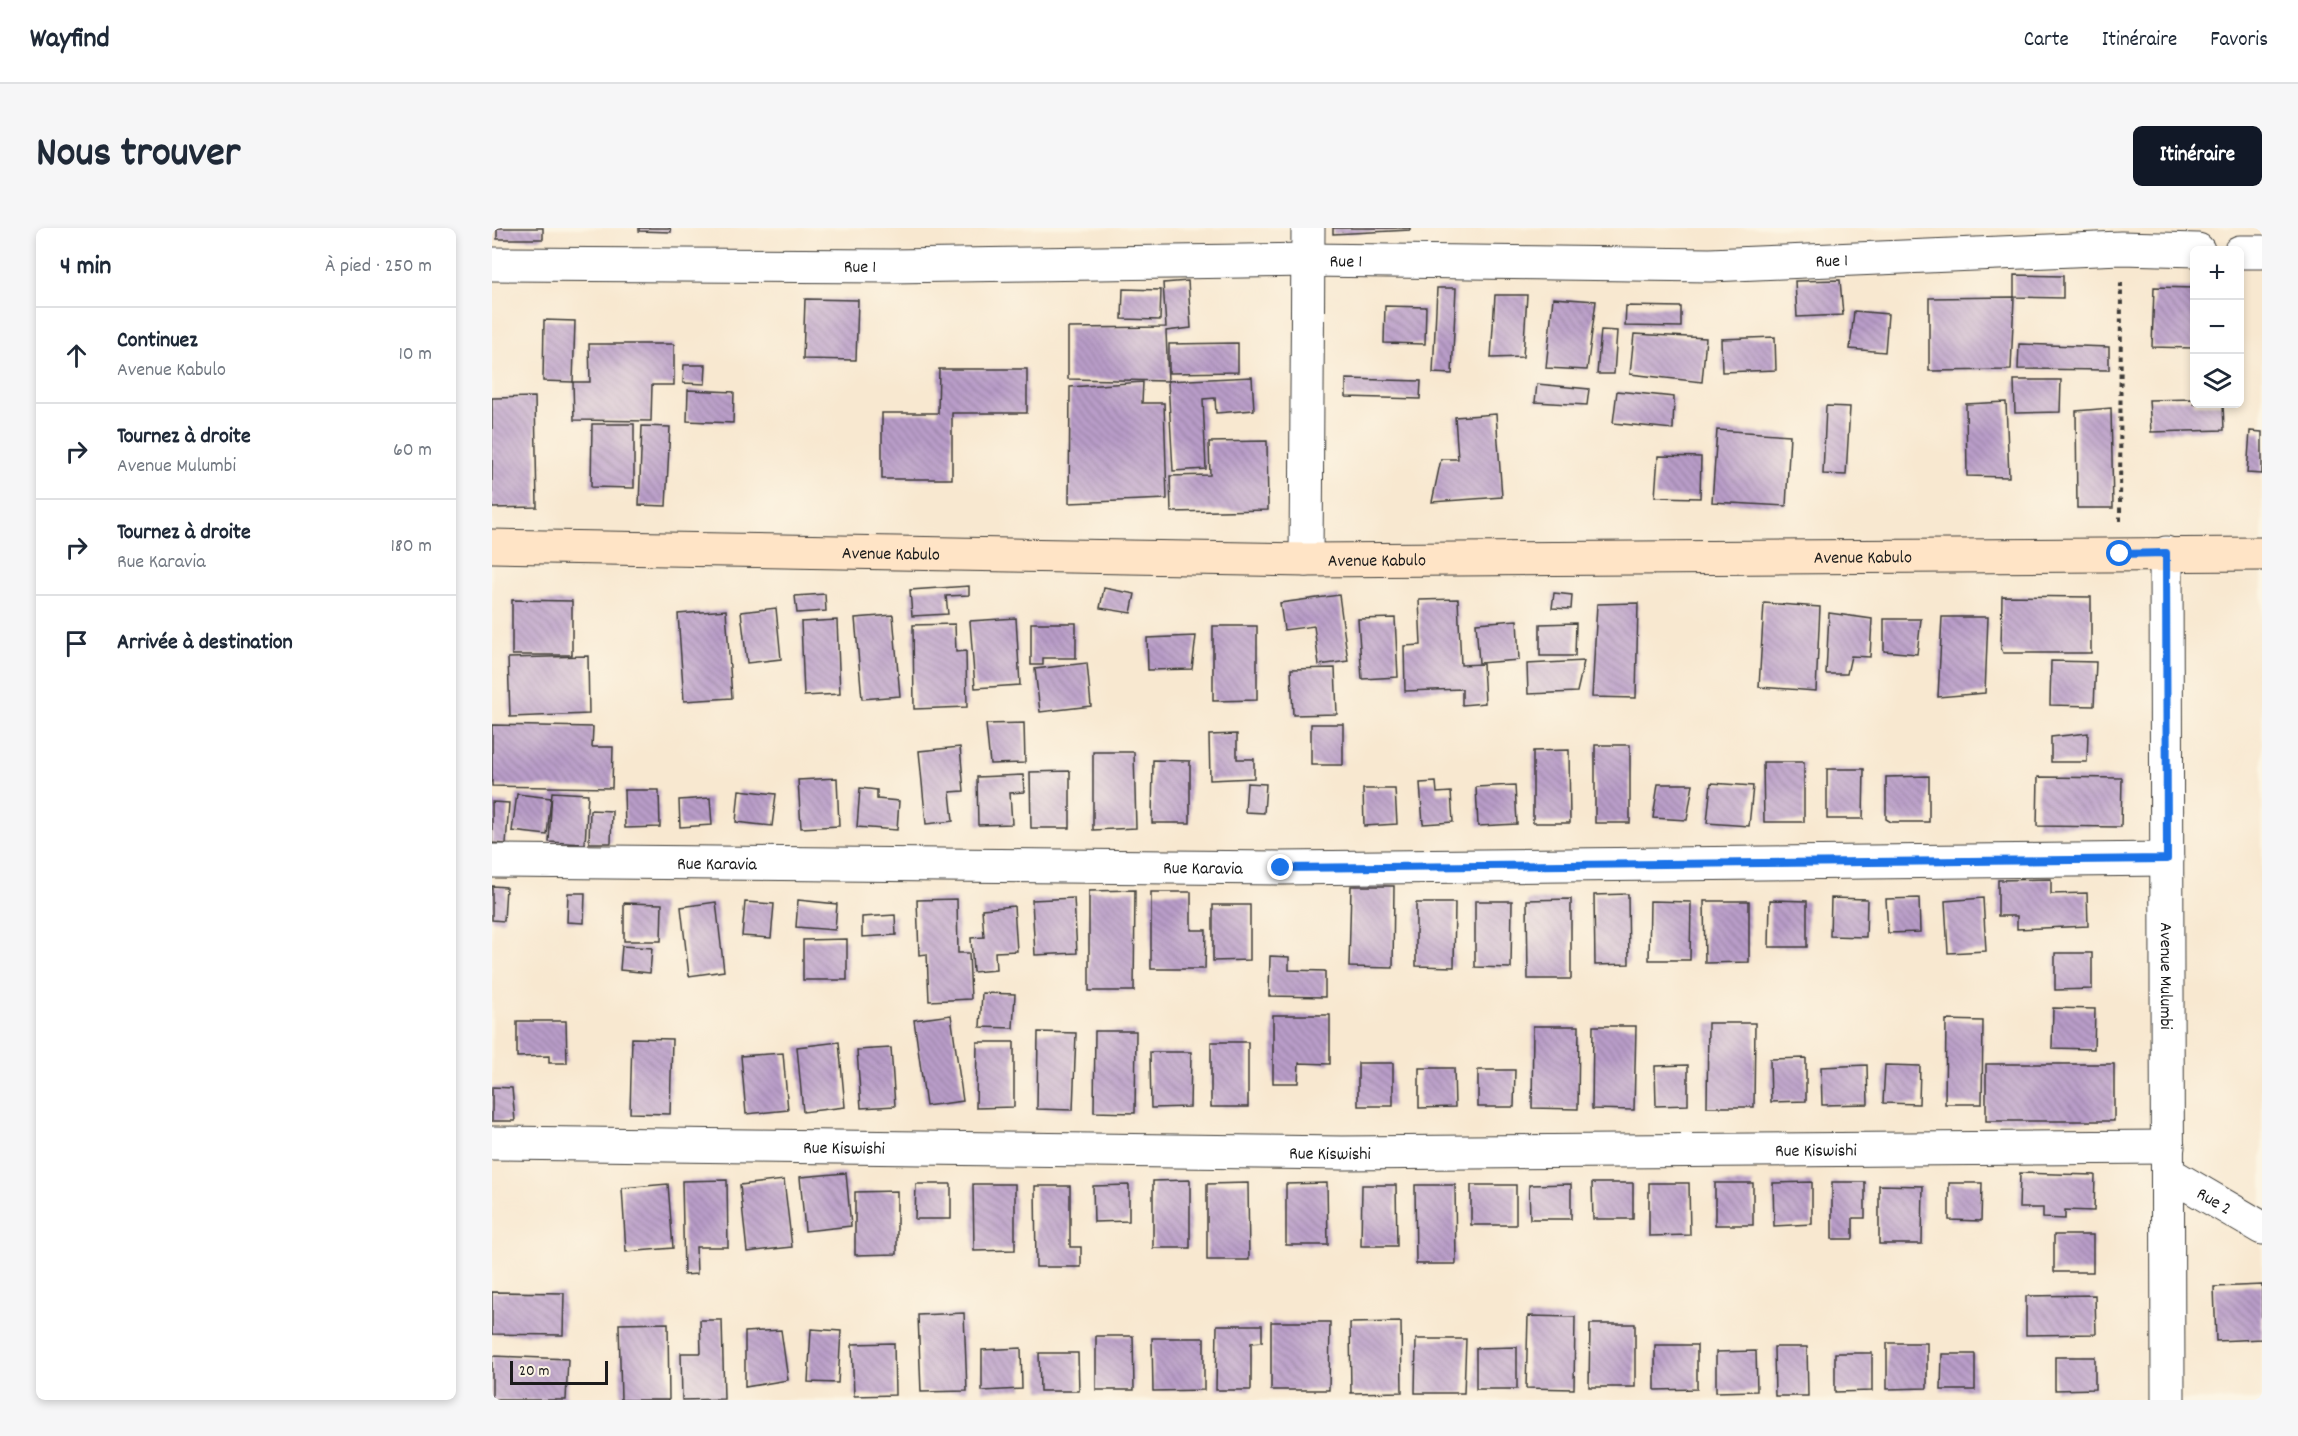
<!DOCTYPE html>
<html lang="fr">
<head>
<meta charset="utf-8">
<style>
	body { margin:0; font-family:Dekko,sans-serif; background:#f6f6f7; color:#1f2937 }
	.controls { position:absolute; right:18px; top:18px; display:grid; overflow:hidden; border-radius:9px; box-shadow:0 3px 9px #0003 }
	.controls button { width:54px; height:54px; display:grid; place-items:center; padding:0; border:0; border-bottom:2px solid #e0e1e3; background:#fff; color:#1f2937; font:30px sans-serif }
	.scale { position:absolute; left:18px; bottom:15px; width:98px; box-sizing:border-box; padding-left:6px; border:3px solid #1c1c1c; border-top:0; font-size:16px; line-height:21px; white-space:nowrap; color:#1c1c1c; -webkit-text-stroke:4px #fcf5e5; paint-order:stroke }
	.stop { position:absolute; width:18px; height:18px; margin:-14px; border:4px solid #1a73e8; border-radius:50%; background:#fff }
	.stop.end { background:#1a73e8; border-color:#fff; box-shadow:0 2px 6px #0008 }
	.list { margin:0; padding:0; list-style:none }
	h2 { display:flex; justify-content:space-between; align-items:center; height:78px; margin:0; padding:0 24px; font-size:26px }
	h2 small { font-size:20px; font-weight:400; color:#747a83 }
	.list li { display:grid; grid-template-columns:39px 1fr auto; gap:18px; align-items:center; box-sizing:border-box; height:96px; padding:0 24px; border-top:2px solid #e0e1e3 }
	.list b { display:block; font-size:22px; white-space:nowrap }
	.list p { margin:0; font-size:20px; white-space:nowrap; color:#747a83 }
	.list em { font-size:20px; font-style:normal; color:#747a83 }
	.icon { flex:none; width:33px; height:33px; fill:none; stroke:currentColor; stroke-width:2; stroke-linecap:round; stroke-linejoin:round }
	.map { position:relative; flex:none; width:1770px; height:1172px; overflow:hidden; border-radius:9px }
	header { display:flex; align-items:center; gap:36px; box-sizing:border-box; height:84px; padding:0 30px; background:#fff; border-bottom:2px solid #e0e1e3 }
	header strong { font-size:28px }
	nav { display:flex; gap:33px; margin-inline-start:auto; font-size:21px }
	.intro { display:flex; align-items:center; justify-content:space-between; box-sizing:border-box; height:144px; padding:0 36px }
	h1 { margin:0; font-size:42px }
	.button { padding:15px 27px; border-radius:9px; background:#111827; color:#fff; font-size:21px; font-weight:700 }
	main { display:flex; gap:36px; padding:0 36px }
	aside { flex:1; background:#fff; border-radius:9px; box-shadow:0 3px 9px #0003 }
	.map>svg:first-child { display:block }
	.building { fill:url(#building-back-hatch) }
	.lines { fill:none; stroke-linecap:round; stroke-linejoin:round }
	.street-casing { stroke:#3d3b37; stroke-width:35 }
	.secondary-casing { stroke:#3d3b37; stroke-width:35 }
	.path { stroke:#3d3b37; stroke-width:4; stroke-dasharray:4.5 4.5; stroke-linecap:butt }
	.street { stroke:#fff; stroke-width:33 }
	.secondary { stroke:#ffe4c6; stroke-width:33 }
	.route { stroke:#1a73e8; stroke-width:8 }
	.labels { text-anchor:middle; stroke-width:6; stroke-linejoin:round; paint-order:stroke }
	.street-label { font-size:18px; fill:#1c1c1c; stroke:#fcf5e5 }
</style>
</head>
<body>
<header>
<strong>Wayfind</strong>
<nav><a>Carte</a><a>Itinéraire</a><a>Favoris</a></nav>
</header>
<div class="intro"><h1>Nous trouver</h1><a class="button">Itinéraire</a></div>
<main>
<aside>
<h2>4 min<small>À pied · 250 m</small></h2>
<ul class="list">
<li><svg class="icon" aria-label="ahead" viewBox="0 0 24 24"><path d="M12 20V5M6 11l6-6 6 6"/></svg><div><b>Continuez</b><p>Avenue Kabulo</p></div><em>10 m</em></li>
<li><svg class="icon" aria-label="right" viewBox="0 0 24 24"><path d="M7 20v-9h11M14 6l5 5-5 5"/></svg><div><b>Tournez à droite</b><p>Avenue Mulumbi</p></div><em>60 m</em></li>
<li><svg class="icon" aria-label="right" viewBox="0 0 24 24"><path d="M7 20v-9h11M14 6l5 5-5 5"/></svg><div><b>Tournez à droite</b><p>Rue Karavia</p></div><em>180 m</em></li>
<li><svg class="icon" aria-label="arrive" viewBox="0 0 24 24"><path d="M6 21V4h12l-3 4 3 4H6"/></svg><div><b>Arrivée à destination</b></div></li>
</ul>
</aside>
<div class="map">
<svg width="1770" height="1172" viewBox="0 0 1770 1172">
	<defs>
		<pattern id="building-back-hatch" width="6" height="6" patternUnits="userSpaceOnUse" patternTransform="scale(1.5)"><rect width="6" height="6" fill="#b99dc9"/><path d="M-1 5l2 2M0 0l6 6M5-1l2 2" fill="none" stroke="#967fa2"/></pattern>
	</defs>
	<rect width="100%" height="100%" fill="#fcf5e5"/>
	<filter id="ink" filterUnits="userSpaceOnUse"><feTurbulence type="fractalNoise" baseFrequency=".0167" numOctaves="2"/><feDisplacementMap in="SourceGraphic" scale="12" xChannelSelector="R" yChannelSelector="G"/><feConvolveMatrix kernelMatrix="1 2 1 2 8 2 1 2 1" color-interpolation-filters="sRGB"/></filter>
	<filter id="wash" filterUnits="userSpaceOnUse"><feTurbulence type="fractalNoise" baseFrequency=".008" numOctaves="4" result="noise"/><feDisplacementMap in="SourceGraphic" scale="24" xChannelSelector="R" yChannelSelector="G"/><feGaussianBlur stdDeviation="1.35" result="paint"/><feColorMatrix in="noise" values="0 0 0 0 0 0 0 0 0 0 0 0 0 0 0 0 0 1.4 0 .05"/><feComposite in="paint" operator="in"/></filter>
	<g filter="url(#wash)">
		<rect width="100%" height="100%" fill="#f8e8d0"/>
		<g id="blocks">
			<!-- building -->
			<g class="building">
				<rect x="5" y="0" width="46" height="11"/>
				<path d="M147,0H178L179,4L147,3Z"/>
				<path d="M841,0H918V2L841,6Z"/>
				<path d="M1522,47L1571,48V70L1522,69Z"/>
				<path d="M1348,52L1351,87L1305,89L1303,53Z"/>
				<path d="M696,53L699,100L674,103L676,153L760,149L762,182L724,185L723,170L711,171L714,241L681,243L676,153L576,151V100L674,99L671,55Z"/>
				<path d="M1662,59L1702,60V120L1660,119Z"/>
				<path d="M945,60H964L960,146L941,145Z"/>
				<path d="M631,61L669,62L668,92L630,91Z"/>
				<path d="M1003,67H1035L1031,129L999,130Z"/>
				<path d="M1522,69L1519,142L1437,143V70Z"/>
				<path d="M1061,70L1104,73L1095,142L1054,140Z"/>
				<path d="M313,71L366,72L364,132L311,131Z"/>
				<path d="M893,78L934,79L933,116L892,115Z"/>
				<path d="M1134,78L1189,79V99L1133,98Z"/>
				<path d="M1362,83L1396,86L1393,124L1358,121Z"/>
				<path d="M52,92L83,93L81,154L51,153Z"/>
				<path d="M1109,102L1125,103L1122,146H1105Z"/>
				<path d="M1142,106L1214,110L1210,154L1138,146Z"/>
				<path d="M1283,109L1284,142L1230,144L1229,111Z"/>
				<path d="M746,115V144L677,145V116Z"/>
				<path d="M97,116H182V157H160L159,193L82,192L81,154H98Z"/>
				<path d="M1527,116L1617,119V142L1526,141Z"/>
				<path d="M192,137H214L213,156L191,155Z"/>
				<path d="M447,141H535V185H460V251H390V185H446Z"/>
				<path d="M854,151L929,153L928,171L854,169Z"/>
				<path d="M1522,152H1569L1568,184L1523,185Z"/>
				<path d="M651,154L650,175H672L675,271L577,275L578,159Z"/>
				<path d="M1045,156L1097,161L1095,177L1043,174Z"/>
				<path d="M196,162L242,164L241,195L195,193Z"/>
				<path d="M1125,163L1182,169L1181,201L1121,195Z"/>
				<path d="M43,169L45,279L0,280V170Z"/>
				<path d="M1702,171V176H1731L1732,202L1659,204L1657,172Z"/>
				<path d="M1514,174L1517,249L1475,248L1474,176Z"/>
				<path d="M1334,178L1358,179L1354,247L1331,246Z"/>
				<path d="M1619,180L1621,280H1585L1584,183Z"/>
				<path d="M1004,186L1010,269L940,274L949,231H966L963,189Z"/>
				<path d="M100,196H142V260L99,259Z"/>
				<path d="M150,198L178,199L174,278L147,277Z"/>
				<path d="M1225,202L1298,207L1294,278L1220,274Z"/>
				<path d="M1758,203L1770,204V246L1755,245Z"/>
				<path d="M775,213L776,282L679,284L678,248L718,247L717,214Z"/>
				<path d="M1166,228L1209,229L1208,270L1163,269Z"/>
				<path d="M477,358V367L454,368L456,386L420,388L418,362Z"/>
				<path d="M612,360L643,366L639,385L608,380Z"/>
				<path d="M1062,365L1080,367L1079,381L1060,380Z"/>
				<path d="M333,366L334,383L305,385L303,368Z"/>
				<path d="M847,367L856,433L827,437L822,398L792,402L788,375Z"/>
				<path d="M1510,368L1599,369V425H1511L1509,420Z"/>
				<path d="M966,371L969,437L991,436L993,475L970,477V461L913,463L912,418L929,417L927,372Z"/>
				<path d="M20,372L80,373V427H20Z"/>
				<path d="M1146,375L1144,470L1100,469L1105,376Z"/>
				<path d="M1272,375L1328,379L1324,463L1267,459Z"/>
				<path d="M284,380L289,431L255,435L249,384Z"/>
				<path d="M234,382L240,470L192,473L186,386Z"/>
				<path d="M1337,385L1380,391L1378,429L1359,428L1355,446H1334Z"/>
				<path d="M401,387L408,468L370,471L363,390Z"/>
				<path d="M1450,389H1496L1493,465L1446,469Z"/>
				<path d="M524,390L528,457L483,460L478,393Z"/>
				<path d="M903,390L906,449L870,451L866,391Z"/>
				<path d="M1392,391H1429L1425,426L1392,423Z"/>
				<path d="M345,392L348,466L312,468L309,394Z"/>
				<path d="M1025,392L1027,432L987,435L984,395Z"/>
				<path d="M539,395H584V430H551V437H539Z"/>
				<path d="M1084,395L1083,428H1048V396Z"/>
				<path d="M463,396L464,424L474,423L475,479L422,481L421,397Z"/>
				<path d="M721,398H765V472L721,473Z"/>
				<path d="M704,408L700,441L656,442L655,410Z"/>
				<path d="M96,428L97,486L18,489L16,430Z"/>
				<path d="M1092,433L1085,464L1036,466L1035,436Z"/>
				<path d="M1559,433L1604,434L1602,478L1558,477Z"/>
				<path d="M595,435L599,478L548,484L543,441Z"/>
				<path d="M843,440L845,486L801,487L799,441Z"/>
				<path d="M532,495L533,535L498,536L494,496Z"/>
				<rect x="819" y="496" width="32" height="41"/>
				<path d="M0,497L101,499L100,519H121L120,560L0,558Z"/>
				<path d="M1596,505L1595,534H1559V509Z"/>
				<path d="M745,506V531H762V550L718,552L717,507Z"/>
				<rect x="1103" y="517" width="35" height="78"/>
				<path d="M468,519L472,563L458,564L461,593L434,596L427,523Z"/>
				<path d="M1077,522L1078,595H1041V523Z"/>
				<path d="M601,524H642L644,600L601,602Z"/>
				<path d="M661,532L698,533V595H660Z"/>
				<path d="M1271,534H1312V594H1272Z"/>
				<path d="M1335,541H1372L1371,591H1335Z"/>
				<path d="M578,543V600H539L538,544Z"/>
				<path d="M531,547L532,564L518,565L520,596L486,597L485,549Z"/>
				<path d="M1437,548V594H1399L1394,591V549Z"/>
				<path d="M1546,549L1630,550L1629,599L1545,598Z"/>
				<path d="M345,550L347,598L309,600L306,552Z"/>
				<path d="M944,554L945,565L959,564L961,594L931,596L928,555Z"/>
				<path d="M755,555L774,556L772,585L753,584Z"/>
				<path d="M1219,555L1261,558L1257,598L1215,595Z"/>
				<path d="M1166,556H1201L1195,592L1161,590Z"/>
				<path d="M1023,557L1025,596L986,598L984,559Z"/>
				<path d="M368,560L385,562V571L407,573L405,602L365,599Z"/>
				<path d="M871,561H903L905,596L872,598Z"/>
				<path d="M132,562H167L168,599L133,600Z"/>
				<path d="M247,562L284,566L280,598L244,594Z"/>
				<path d="M60,564L96,566L93,616L57,614Z"/>
				<path d="M25,566L59,570L55,607L20,603Z"/>
				<path d="M218,570L220,597L188,599L187,572Z"/>
				<path d="M0,574L17,575L14,616L0,615Z"/>
				<path d="M98,582L120,583L119,615H97Z"/>
				<path d="M1559,651V666L1595,665L1596,698L1525,701V688H1506V652Z"/>
				<path d="M0,658L14,659L12,693L0,692Z"/>
				<path d="M859,658H902L901,740L857,739Z"/>
				<path d="M643,662L642,763H597V663Z"/>
				<path d="M659,664H699V702H714L713,741H659Z"/>
				<path d="M76,665H93L92,695L75,694Z"/>
				<path d="M1136,666L1137,736L1103,737L1102,667Z"/>
				<path d="M582,670L585,725L543,727L540,672Z"/>
				<path d="M1339,670L1375,671L1374,709L1338,708Z"/>
				<path d="M1427,670L1428,704L1396,705L1394,671Z"/>
				<path d="M1491,670L1494,723L1456,725L1453,673Z"/>
				<path d="M465,671L466,725H477L479,771L437,773L435,726L427,727L425,672Z"/>
				<path d="M1079,671V751H1036L1035,672Z"/>
				<path d="M306,672L345,676L343,702L304,699Z"/>
				<path d="M1278,672L1315,673V719H1277Z"/>
				<path d="M983,673H1020L1019,740L983,739Z"/>
				<path d="M1158,673L1199,674L1198,732H1157Z"/>
				<path d="M1212,673H1257V734L1213,735Z"/>
				<path d="M224,674L232,743L197,748L189,679Z"/>
				<path d="M253,674L282,676L279,710L250,708Z"/>
				<path d="M132,675L170,676L169,713H132Z"/>
				<path d="M924,675H963L962,739L924,738Z"/>
				<path d="M721,677H758V732L721,733Z"/>
				<path d="M522,678L525,723L503,724L504,742L481,744L479,710L492,709L490,681Z"/>
				<path d="M403,687L404,707L370,709V689Z"/>
				<path d="M355,711V752H311V712Z"/>
				<path d="M130,718L160,720L158,745L128,742Z"/>
				<path d="M1563,725H1600V761L1563,762Z"/>
				<path d="M778,728L797,729V742L833,743V769L777,768Z"/>
				<path d="M490,765L523,766L521,800L488,799Z"/>
				<path d="M1561,780L1603,781L1602,821L1560,820Z"/>
				<path d="M459,787L471,873L434,878L422,792Z"/>
				<path d="M781,787H838V836L807,835L806,855H781Z"/>
				<path d="M1454,792L1491,793L1490,876H1453Z"/>
				<path d="M25,793H74L75,835H57V828L25,829Z"/>
				<path d="M1216,795H1263L1262,879H1215Z"/>
				<path d="M1041,798H1087L1086,881L1040,880Z"/>
				<path d="M1101,798H1144L1142,882L1100,881Z"/>
				<path d="M603,803H644L643,885L602,884Z"/>
				<path d="M546,804L584,805L581,882L545,881Z"/>
				<path d="M140,810L180,811L178,886L138,885Z"/>
				<path d="M347,814L353,879L311,884L305,819Z"/>
				<path d="M485,814H522V879L484,880Z"/>
				<rect x="719" y="814" width="37" height="65"/>
				<path d="M399,820L403,878L369,880L365,822Z"/>
				<path d="M658,824H699L698,879L659,880Z"/>
				<path d="M291,825L296,882L254,886L249,828Z"/>
				<path d="M1314,830V873L1279,874L1278,831Z"/>
				<rect x="866" y="835" width="35" height="43"/>
				<rect x="1494" y="836" width="128" height="57"/>
				<path d="M1196,837V877L1164,878L1163,838Z"/>
				<path d="M1375,837L1376,876L1330,877L1329,839Z"/>
				<path d="M1393,837L1428,838L1427,876L1391,875Z"/>
				<path d="M927,840H962L963,879L927,880Z"/>
				<path d="M986,842H1023L1022,879H986Z"/>
				<path d="M0,859L20,860L23,893H0Z"/>
				<path d="M354,945L359,998L313,1003L308,949Z"/>
				<path d="M1528,945L1603,947L1602,983L1573,982V991L1551,990V980H1527Z"/>
				<path d="M235,952L236,1019H204L205,1046L192,1047L190,953Z"/>
				<path d="M292,952L300,1019L255,1024L248,957Z"/>
				<path d="M698,952V1020H661V953Z"/>
				<path d="M1320,954V996L1282,998L1281,955Z"/>
				<path d="M1340,954H1373V990H1361V1011H1340Z"/>
				<path d="M756,955L757,1032H715V956Z"/>
				<path d="M835,955L836,1017H794V956Z"/>
				<path d="M1100,955H1141V991H1101Z"/>
				<path d="M1157,955H1197L1198,1007L1157,1008Z"/>
				<rect x="1223" y="955" width="38" height="42"/>
				<path d="M1457,955H1490L1489,993L1457,992Z"/>
				<path d="M176,956L181,1020L134,1024L130,960Z"/>
				<path d="M424,956H459V991H423Z"/>
				<path d="M481,956H523V1022L482,1023Z"/>
				<path d="M1079,956V991H1038L1037,957Z"/>
				<path d="M637,957V993L602,994L601,958Z"/>
				<path d="M870,957H904L905,1018H869Z"/>
				<path d="M923,957H963L964,1036H924Z"/>
				<rect x="979" y="957" width="45" height="40"/>
				<path d="M1387,957L1431,958L1430,1016H1387Z"/>
				<path d="M543,958H578V1019H589V1039H544Z"/>
				<path d="M405,963V1026L363,1027V964Z"/>
				<rect x="1562" y="1007" width="39" height="37"/>
				<path d="M1770,1057V1111L1724,1113L1722,1059Z"/>
				<path d="M0,1064L72,1065L71,1107L0,1106Z"/>
				<path d="M1603,1067L1604,1106L1534,1107V1068Z"/>
				<path d="M472,1085L475,1163L429,1164L426,1087Z"/>
				<path d="M1036,1088L1083,1089L1082,1161L1034,1160Z"/>
				<path d="M208,1092H230L232,1171L190,1172L189,1125H209Z"/>
				<path d="M779,1094H838L837,1162H779Z"/>
				<path d="M909,1094L910,1164L859,1165L858,1095Z"/>
				<path d="M176,1095L177,1172H129L127,1096Z"/>
				<path d="M1098,1096H1143V1159H1097Z"/>
				<path d="M725,1097H770V1114L759,1115V1162H724Z"/>
				<path d="M319,1101L349,1103L346,1155L316,1154Z"/>
				<path d="M289,1102L296,1152L253,1159V1104Z"/>
				<path d="M604,1108H641L642,1162H604Z"/>
				<path d="M660,1110H712V1162L661,1163Z"/>
				<path d="M924,1111H974L972,1165H923Z"/>
				<path d="M402,1115L403,1167L362,1168L360,1116Z"/>
				<path d="M1395,1115H1435V1160L1395,1161Z"/>
				<path d="M1163,1117H1205V1161L1163,1162Z"/>
				<path d="M1025,1119V1161H984V1120Z"/>
				<path d="M1282,1119H1315L1316,1168H1283Z"/>
				<path d="M529,1120L530,1161L490,1163V1122Z"/>
				<path d="M1264,1123L1265,1163L1224,1164V1124Z"/>
				<path d="M547,1125H586L587,1163H548Z"/>
				<path d="M1343,1125H1380V1163L1343,1164Z"/>
				<path d="M1450,1126H1483V1162H1449Z"/>
				<path d="M0,1128L76,1131L74,1172H0Z"/>
				<path d="M1563,1129H1603V1161L1563,1162Z"/>
			</g>
		</g>
	</g>
	<g filter="url(#ink)">
		<use href="#blocks" fill-opacity="0" stroke="#3d3b37" stroke-width="1.5"/>
		<g class="lines">
			<defs>
				<g id="street">
					<path d="M1748,24H1770"/>
					<path id="s1" d="M0,36L399,38L816,32L1218,37L1629,20L1706,22"/>
					<path id="s2" d="M1674,325L1676,1172"/>
					<path d="M814,332L816,0"/>
					<path id="s3" d="M0,633L789,640L1675,631"/>
					<path id="s4" d="M0,915L850,925L1676,919"/>
					<path id="s5" d="M1676,945L1770,1000"/>
				</g>
				<g id="secondary">
					<path id="s6" d="M0,318L814,332L1770,326"/>
				</g>
			</defs>
			<!-- street casing -->
			<use href="#street" class="street-casing"/>
			<!-- secondary casing -->
			<use href="#secondary" class="secondary-casing"/>
			<!-- path -->
			<path class="path" d="M1628,293L1629,52"/>
			<!-- street -->
			<use href="#street" class="street"/>
			<!-- secondary -->
			<use href="#secondary" class="secondary"/>
		</g>
	</g>
	<g class="lines" filter="url(#ink)">
		<!-- route -->
		<path class="route" d="M789,640L1675,631L1674,325L1628,326"/>
	</g>
	<g class="labels">
		<!-- street labels -->
		<g class="street-label">
			<text dy="6" stroke="none"><textPath href="#s1" startOffset="1340">Rue 1</textPath></text>
			<text dy="6" stroke="none"><textPath href="#s1" startOffset="854">Rue 1</textPath></text>
			<text dy="6" stroke="none"><textPath href="#s1" startOffset="368">Rue 1</textPath></text>
			<text dy="6" stroke="none"><textPath href="#s6" startOffset="399">Avenue Kabulo</textPath></text>
			<text dy="6" stroke="none"><textPath href="#s6" startOffset="1371">Avenue Kabulo</textPath></text>
			<text dy="6" stroke="none"><textPath href="#s6" startOffset="885">Avenue Kabulo</textPath></text>
			<text dy="6" stroke="none"><textPath href="#s3" startOffset="225">Rue Karavia</textPath></text>
			<text dy="6" stroke="none"><textPath href="#s3" startOffset="711">Rue Karavia</textPath></text>
			<text dy="6" stroke="none"><textPath href="#s2" startOffset="423">Avenue Mulumbi</textPath></text>
			<text dy="6" stroke="none"><textPath href="#s4" startOffset="352">Rue Kiswishi</textPath></text>
			<text dy="6" stroke="none"><textPath href="#s4" startOffset="1324">Rue Kiswishi</textPath></text>
			<text dy="6" stroke="none"><textPath href="#s4" startOffset="838">Rue Kiswishi</textPath></text>
			<text dy="6" stroke="none"><textPath href="#s5" startOffset="54">Rue 2</textPath></text>
		</g>
	</g>
</svg>
<div class="controls">
<button>+</button>
<button>−</button>
<button><svg class="icon" aria-label="layers" viewBox="0 0 24 24"><path d="M12 4l9 5-9 5-9-5zM3 14l9 5 9-5"/></svg></button>
</div>
<div class="scale">20 m</div>
<div class="stop" style="left:1628px;top:326px"></div>
<div class="stop end" style="left:789px;top:640px"></div>
</div>
</main>
</body>
</html>
